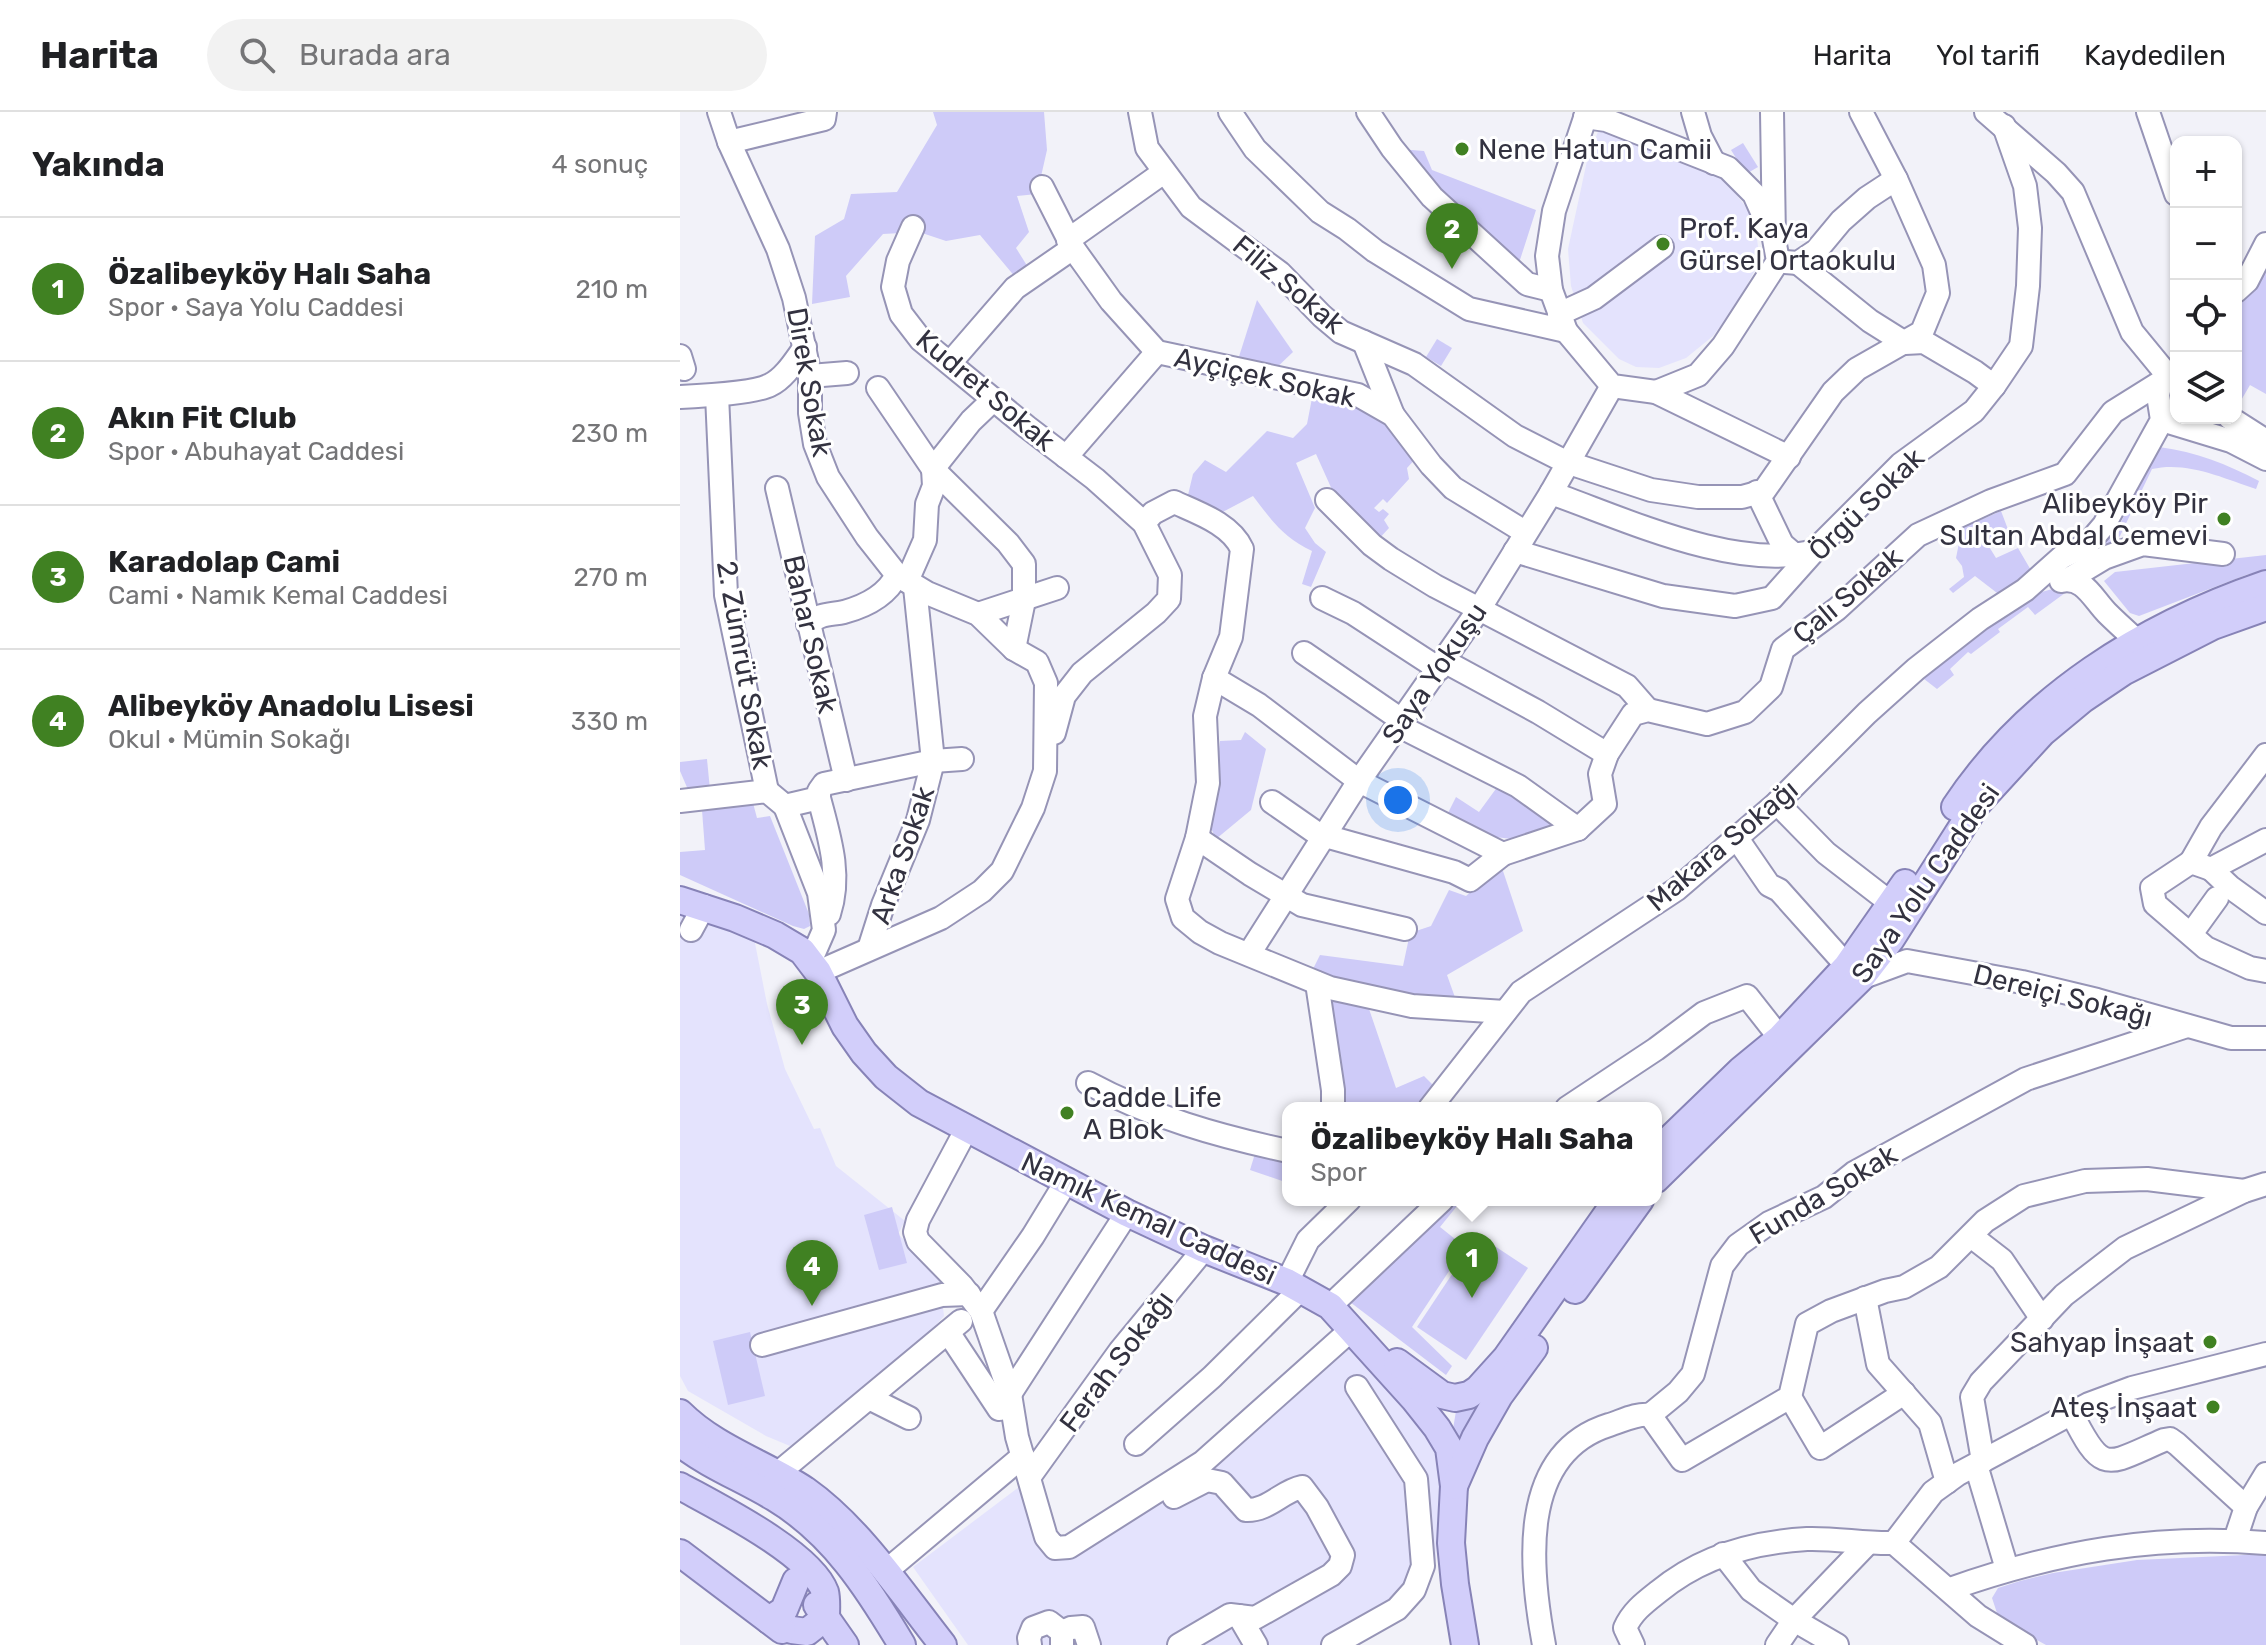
<!DOCTYPE html>
<html lang="tr">
<head>
<meta charset="utf-8">
<style>
	body { margin:0; font-family:Rubik,sans-serif; background:#f2f2f2; color:#202124 }
	.controls { position:absolute; right:24px; top:24px; display:grid; overflow:hidden; border-radius:16px; box-shadow:0 2px 6px #0004 }
	.controls button { width:72px; height:72px; display:grid; place-items:center; padding:0; border:0; border-bottom:2px solid #e0e0e0; background:#fff; color:#202124; font:40px sans-serif }
	.you { position:absolute; left:718px; top:688px; width:28px; height:28px; margin:-20px; border:6px solid #fff; border-radius:50%; background:#1a73e8; box-shadow:0 0 0 12px #1a73e833 }
	.badge { display:grid; place-items:center; width:52px; height:52px; border-radius:50%; background:#408122; color:#fff; font-size:26px; font-weight:700 }
	.pin { position:absolute; translate:-50% -66px; filter:drop-shadow(0 2px 4px #0008) }
	.pin::after { content:''; position:absolute; top:42px; width:28px; height:24px; background:inherit; clip-path:polygon(0 0,100% 0,50% 100%) }
	.popup { position:absolute; left:602px; top:990px; width:380px; height:104px; box-sizing:border-box; display:grid; place-content:center; border-radius:16px; background:#fff; filter:drop-shadow(0 2px 6px #0005); font-size:26px; white-space:nowrap; color:#757577 }
	.popup b { font-size:30px; color:#202124 }
	.popup::after { content:''; position:absolute; left:50%; top:100%; margin-left:-16px; border:16px solid transparent; border-top-color:#fff }
	.list { margin:0; padding:0; list-style:none }
	h2 { display:flex; justify-content:space-between; align-items:center; height:104px; margin:0; padding:0 32px; font-size:34px }
	h2 small { font-size:26px; font-weight:400; color:#757577 }
	.list li { display:grid; grid-template-columns:52px 1fr auto; gap:24px; align-items:center; box-sizing:border-box; height:144px; padding:0 32px; border-top:2px solid #e0e0e0 }
	.list b { display:block; font-size:30px; white-space:nowrap }
	.list p { margin:0; font-size:26px; white-space:nowrap; color:#757577 }
	.list em { font-size:26px; font-style:normal; color:#757577 }
	.icon { flex:none; width:44px; height:44px; fill:none; stroke:currentColor; stroke-width:2; stroke-linecap:round; stroke-linejoin:round }
	.map { position:relative; flex:none; width:1586px; height:1533px; overflow:hidden }
	header { display:flex; align-items:center; gap:48px; box-sizing:border-box; height:112px; padding:0 40px; background:#fff; border-bottom:2px solid #e0e0e0 }
	header strong { font-size:38px }
	nav { display:flex; gap:44px; margin-inline-start:auto; font-size:28px }
	.search { width:560px; height:72px; background:#f2f2f2; display:flex; align-items:center; gap:20px; box-sizing:border-box; padding:0 28px; border-radius:44px; color:#757577; font-size:30px }
	main { display:flex }
	aside { flex:1; background:#fff }
	.map>svg:first-child { display:block }
	.built { fill:#e4e3fd }
	.green { fill:#cecbf8 }
	.lines { fill:none; stroke-linecap:round; stroke-linejoin:round }
	.minor-casing { stroke:#9694b6; stroke-width:26 }
	.major-casing { stroke:#8783b7; stroke-width:30 }
	.minor { stroke:#fff; stroke-width:22 }
	.major { stroke:#d2cefa; stroke-width:26 }
	.poi-dot { fill:#408122; stroke:#fff; stroke-width:3 }
	.labels { text-anchor:middle; stroke-width:6; stroke-linejoin:round; paint-order:stroke }
	.poi-label { font-size:28px; fill:#333240; stroke:#fff; text-anchor:start }
	.street-label { font-size:28px; fill:#333240; stroke:#fff }
</style>
</head>
<body>
<header>
<strong>Harita</strong>
<div class="search"><svg class="icon" aria-label="search" viewBox="0 0 24 24"><circle cx="10" cy="10" r="6"/><path d="M15 15l6 6"/></svg>Burada ara</div>
<nav><a>Harita</a><a>Yol tarifi</a><a>Kaydedilen</a></nav>
</header>
<main>
<aside>
<h2>Yakında<small>4 sonuç</small></h2>
<ul class="list">
<li><span class="badge">1</span><div><b>Özalibeyköy Halı Saha</b><p>Spor · Saya Yolu Caddesi</p></div><em>210 m</em></li>
<li><span class="badge">2</span><div><b>Akın Fit Club</b><p>Spor · Abuhayat Caddesi</p></div><em>230 m</em></li>
<li><span class="badge">3</span><div><b>Karadolap Cami</b><p>Cami · Namık Kemal Caddesi</p></div><em>270 m</em></li>
<li><span class="badge">4</span><div><b>Alibeyköy Anadolu Lisesi</b><p>Okul · Mümin Sokağı</p></div><em>330 m</em></li>
</ul>
</aside>
<div class="map">
<svg width="1586" height="1533" viewBox="0 0 1586 1533">
	<rect width="100%" height="100%" fill="#f2f2f9"/>
	<!-- built -->
	<g class="built">
		<path d="M919,17L975,40L995,43L1042,64L1069,99L1077,127L1080,149L1056,193L1033,224L1006,246L979,256L956,255L939,247L903,211L891,174L888,137L907,49Z"/>
		<path d="M0,797L73,821L87,892L105,957L134,1017L140,1016L156,1054L225,1109L218,1122L259,1161L264,1204L248,1222L110,1334L86,1324L8,1279L0,1264Z"/>
		<path d="M670,1230L761,1333L756,1448L736,1485L671,1533H288L233,1455L343,1372L365,1436L369,1445L376,1449L518,1366Z"/>
	</g>
	<!-- green -->
	<g class="green">
		<path d="M253,0H364L367,38L357,82L337,84L349,120L336,136L351,160L336,166L300,123L266,129L239,120L203,122L166,164L170,185L132,192L135,124L164,107L171,82L217,80L257,13Z"/>
		<path d="M1063,31L1078,55L1066,62L1051,38Z"/>
		<path d="M719,37L744,39L752,58L856,98L839,151L789,114Z"/>
		<path d="M1586,139V282L1570,273L1556,297V198Z"/>
		<path d="M577,188L613,240L591,261L556,254Z"/>
		<path d="M757,227L772,236L761,254L746,245Z"/>
		<path d="M633,281L706,303L738,344L727,356L729,367L707,391L703,387L694,396L699,400L703,397L709,402L704,408L709,416L696,430L658,391L636,342L616,351L635,396L625,416L635,431L646,440L631,475L622,472L632,439C603,425 592,409 573,384L537,403L520,399L508,383L513,362L525,348L546,360L587,319L613,326L627,312Z"/>
		<path d="M1479,335C1517,340 1546,352 1579,369L1576,377C1543,366 1507,349 1472,357L1440,424L1417,447L1408,446L1437,418Z"/>
		<path d="M1321,399L1329,420L1308,433L1316,446L1338,436L1352,460L1321,484L1295,464L1273,481L1269,477L1284,465L1282,454L1276,446L1282,416Z"/>
		<path d="M1586,443V458L1566,463L1459,504L1450,501L1424,469L1435,460Z"/>
		<path d="M1383,474L1385,481L1355,503L1348,495L1318,517L1320,520L1291,542L1288,540L1270,557L1274,563L1257,577L1235,560L1330,489Z"/>
		<path d="M565,620L586,637L571,698L536,727L531,716L540,629L561,628Z"/>
		<path d="M27,647L30,678L9,680L0,659V650Z"/>
		<path d="M818,674L882,712L832,727L790,722L766,705L776,685L799,700Z"/>
		<path d="M73,691L77,706L90,704L129,802L130,814L124,817L113,814L0,763V740L25,738L22,698Z"/>
		<path d="M821,753L843,819L767,863L777,891L733,888L630,863L640,843L723,854L730,821L751,814L769,778L786,784Z"/>
		<path d="M643,878L688,894L716,976L744,964L756,976L740,996H652Z"/>
		<path d="M577,1035L608,1047V1071L570,1058Z"/>
		<path d="M770,1089L777,1094L760,1115L785,1135L732,1215L772,1254L766,1263L670,1190Z"/>
		<path d="M212,1095L227,1151L199,1158L184,1103Z"/>
		<path d="M798,1123L848,1156L786,1248L737,1215Z"/>
		<path d="M70,1220L85,1284L48,1293L33,1229Z"/>
		<path d="M797,1294L778,1335L772,1323L776,1299H783Z"/>
		<path d="M1586,1442V1533H1366L1319,1507L1312,1486L1318,1476L1340,1469L1373,1461L1457,1448Z"/>
	</g>
	<g class="lines">
		<defs>
			<g id="minor">
				<path d="M39,0L49,30L98,137L114,186L130,264V301L135,332L148,365L187,425L217,463L247,481L298,502L334,537L357,550L366,571L365,659L353,696L322,759L302,779L261,806L138,860"/>
				<path d="M460,0L467,36L511,95L600,161L642,204L661,220L734,252L835,324L886,350L971,378L1018,385H1062L1084,379L1153,280L1177,257L1242,220L1258,181L1254,153L1216,67L1181,0"/>
				<path d="M550,0L575,37L640,100L667,117L695,139L789,197L886,219"/>
				<path d="M688,0L712,36L752,85L847,172L871,178"/>
				<path d="M907,0L874,99L867,144L871,178L886,219L932,274L976,280L1109,345"/>
				<path d="M1013,0L1020,24L1034,51"/>
				<path d="M1306,0L1376,61L1393,80L1452,220L1489,265L1496,270"/>
				<path d="M1468,0L1496,82"/>
				<path d="M905,5L926,8L1048,56L1074,82L1091,120"/>
				<path d="M49,30L144,7L145,0"/>
				<path d="M362,75L393,136L431,189L477,240L678,283L713,303L751,353L773,376L845,420"/>
				<path d="M233,115L218,149L213,175L221,202L241,228L347,315L415,367L464,411L490,463L489,487L476,501L402,561L384,584L374,621"/>
				<path d="M388,128L484,60"/>
				<path d="M1105,150L1118,151L1136,139L1161,109L1187,86L1216,67"/>
				<path d="M1118,151L1190,209L1225,231L1244,230L1295,260L1314,274"/>
				<path d="M1556,179L1567,169L1586,132"/>
				<path d="M879,202L914,186L982,135"/>
				<path d="M684,230L713,303"/>
				<path d="M0,244L4,257"/>
				<path d="M270,251L335,176L393,136"/>
				<path d="M130,264L167,261"/>
				<path d="M198,276L253,357L328,431L344,452V488L334,537"/>
				<path d="M976,280L1018,263L1043,234L1098,149L1094,127L1092,0"/>
				<path d="M37,283L46,483L87,679"/>
				<path d="M0,285C20,284 75,281 90,273C105,266 116,247 125,235"/>
				<path d="M1550,306L1586,329"/>
				<path d="M1482,308L1551,329L1586,347"/>
				<path d="M386,345L477,240"/>
				<path d="M97,376L166,668"/>
				<path d="M1077,380L1102,432L1116,444"/>
				<path d="M871,381C945,407 1057,460 1134,439"/>
				<path d="M647,388L692,433L711,447L755,474L947,574L968,598"/>
				<path d="M464,411L473,401L494,390C518,401 551,412 562,437L551,525L534,566L525,604L528,671L517,726L497,787L503,806L520,820L540,831L650,876L732,894L825,900"/>
				<path d="M835,439L983,484L1055,494L1092,486L1134,439L1221,352L1294,299L1314,274L1341,234L1348,174L1350,116L1345,74L1324,14"/>
				<path d="M1389,467L1424,446L1463,432L1543,442"/>
				<path d="M227,469L245,428L247,392L254,374L253,357L291,309L313,288"/>
				<path d="M1381,469C1404,464 1413,487 1427,501C1436,510 1446,519 1456,528"/>
				<path d="M642,486L673,501L759,557"/>
				<path d="M298,502L377,476"/>
				<path d="M128,512C140,501 150,503 164,500C186,494 207,483 217,463"/>
				<path d="M624,541L723,609"/>
				<path d="M764,549L858,600L927,642"/>
				<path d="M534,566L579,593L679,669L823,742"/>
				<path d="M719,614L838,674L898,717"/>
				<path d="M139,686C149,724 162,763 149,802"/>
				<path d="M0,689L87,679L105,694L139,686V679L144,672L253,649L282,647"/>
				<path d="M592,690L638,722L774,760L790,768L823,742L898,717L925,692L920,662L927,642L953,602L968,598L1027,612L1065,600L1091,575L1103,537L1157,497L1238,423L1311,389L1385,362L1433,300L1489,265"/>
				<path d="M1097,691L1146,741L1212,792"/>
				<path d="M105,694L139,781L144,818L131,848"/>
				<path d="M1056,725L1089,773L1099,778L1167,854"/>
				<path d="M517,726L570,762L622,793L725,817"/>
				<path d="M1586,728L1531,757L1511,750L1472,776L1475,792L1526,836L1570,856L1586,859"/>
				<path d="M1511,750L1531,715L1586,643"/>
				<path d="M1531,757L1550,775L1586,801"/>
				<path d="M11,818L24,794"/>
				<path d="M1511,822L1537,786"/>
				<path d="M189,837L203,793L238,708L253,649L235,475"/>
				<path d="M569,842L679,669L800,496L871,381L932,274"/>
				<path d="M1181,866L1227,849L1342,870L1417,888L1551,926H1586"/>
				<path d="M637,871L653,978V996"/>
				<path d="M408,971C471,1005 538,1024 608,1039"/>
				<path d="M750,996L841,880L997,777L1097,691L1187,601L1236,557L1300,507L1345,478L1382,445L1407,433L1424,413L1482,308L1478,283L1480,274L1490,263"/>
				<path d="M887,996L976,937L1024,901L1067,884L1100,926"/>
				<path d="M286,1018L238,1108L235,1120L238,1129L282,1174L301,1199L330,1282L337,1325L366,1425L375,1436L389,1435L523,1350L672,1217"/>
				<path d="M1291,1124L1322,1148L1362,1207"/>
				<path d="M607,1170L628,1128L669,1088"/>
				<path d="M1185,1186L1198,1252L1250,1311L1267,1370"/>
				<path d="M650,1194L762,1088"/>
				<path d="M301,1199L353,1124L386,1070"/>
				<path d="M268,1220L319,1297"/>
				<path d="M82,1233L262,1183L289,1182"/>
				<path d="M330,1282L447,1101"/>
				<path d="M1110,1285L1140,1336L1224,1281"/>
				<path d="M189,1286L229,1306"/>
				<path d="M1392,1302C1423,1364 1426,1353 1484,1328L1490,1327L1497,1332L1566,1395L1555,1428"/>
				<path d="M970,1303L1002,1348L1110,1285L1127,1212L1151,1199L1205,1179L1224,1175L1259,1155L1305,1109L1344,1084L1405,1069L1467,1067L1564,1079"/>
				<path d="M456,1332L532,1265L621,1177"/>
				<path d="M1303,1349L1292,1285L1301,1270L1384,1183L1445,1136L1564,1079L1586,1072"/>
				<path d="M1296,1353L1327,1457"/>
				<path d="M97,1362L281,1209"/>
				<path d="M350,1364L440,1239L524,1137"/>
				<path d="M494,1385L527,1368L542,1371L566,1398C588,1399 602,1379 622,1375L637,1395L663,1443L660,1454L651,1463L575,1506L550,1503L499,1533"/>
				<path d="M1566,1395L1586,1362"/>
				<path d="M1214,1431L1298,1504L1345,1533"/>
				<path d="M1043,1442L1071,1478L1114,1508L1157,1533"/>
				<path d="M205,1460L343,1344"/>
				<path d="M1270,1477C1375,1440 1474,1422 1586,1431"/>
				<path d="M559,1504L576,1533"/>
				<path d="M382,1520L391,1516L403,1515L409,1533"/>
				<path d="M350,1533L349,1526L353,1516L369,1510L382,1520V1533"/>
				<path d="M653,1533L717,1497L734,1478L743,1454L736,1367L677,1275"/>
				<path d="M864,1533C850,1458 837,1342 929,1313C942,1309 957,1301 970,1303L998,1280L1013,1262L1042,1154L1058,1133L1089,1111L1144,1085L1174,1061L1346,967L1507,914"/>
				<path d="M953,1533L945,1516C952,1500 964,1491 978,1480C1020,1445 1073,1430 1127,1427C1156,1426 1185,1432 1214,1431L1253,1380L1278,1362L1409,1292L1452,1276L1586,1242"/>
				<path d="M1097,1533L1114,1508L1187,1432"/>
			</g>
			<g id="major">
				<path d="M1275,695C1348,585 1463,514 1586,472"/>
				<path d="M0,788L55,806L95,823L122,839L138,860L165,914L184,941L206,965L239,991L447,1101L524,1137L607,1170L650,1194L734,1287L757,1316L769,1336L774,1374L771,1431L775,1472L785,1533"/>
				<path d="M976,1040L1061,958L1100,926L1167,854L1225,771"/>
				<path d="M976,1067L1181,866L1211,827L1296,693L1362,621L1403,587L1443,560L1533,514L1586,495"/>
				<path d="M895,1178L960,1088"/>
				<path d="M717,1250L762,1283L775,1286L789,1283L798,1277L826,1246L937,1088"/>
				<path d="M0,1301C35,1336 84,1351 125,1378C179,1416 222,1481 263,1533"/>
				<path d="M0,1331C29,1354 64,1367 95,1386C153,1421 188,1476 222,1533"/>
				<path d="M0,1374C36,1394 131,1441 145,1480C147,1488 146,1497 146,1505L127,1520L112,1518L89,1508"/>
				<path d="M774,1374L795,1326L819,1284L854,1236"/>
				<path d="M0,1441L102,1518"/>
				<path d="M137,1493L165,1533"/>
				<path d="M89,1508L104,1498L116,1469"/>
			</g>
		</defs>
		<!-- minor casing -->
		<use href="#minor" class="minor-casing"/>
		<!-- major casing -->
		<use href="#major" class="major-casing"/>
		<!-- minor -->
		<use href="#minor" class="minor"/>
		<!-- major -->
		<use href="#major" class="major"/>
	</g>
	<!-- markers -->
	<g class="poi-dot">
		<circle cx="782" cy="37" r="8"/>
		<circle cx="983" cy="132" r="8"/>
		<circle cx="1544" cy="407" r="8"/>
		<circle cx="387" cy="1001" r="8"/>
		<circle cx="1530" cy="1230" r="8"/>
		<circle cx="1533" cy="1295" r="8"/>
	</g>
	<g class="labels">
		<!-- poi labels -->
		<g class="poi-label">
			<text x="798" y="47">Nene Hatun Camii</text>
			<text x="999" y="126">Prof. Kaya<tspan x="999" dy="32">Gürsel Ortaokulu</tspan></text>
			<text x="1528" y="401" text-anchor="end">Alibeyköy Pir<tspan x="1528" dy="32">Sultan Abdal Cemevi</tspan></text>
			<text x="403" y="995">Cadde Life<tspan x="403" dy="32">A Blok</tspan></text>
			<text x="1514" y="1240" text-anchor="end">Sahyap İnşaat</text>
			<text x="1517" y="1305" text-anchor="end">Ateş İnşaat</text>
		</g>
		<!-- street labels -->
		<g class="street-label">
			<text transform="translate(609 172) rotate(40)" y="10">Filiz Sokak</text>
			<text transform="translate(585 265) rotate(13)" y="10">Ayçiçek Sokak</text>
			<text transform="translate(130 270) rotate(80)" y="10">Direk Sokak</text>
			<text transform="translate(306 278) rotate(40)" y="10">Kudret Sokak</text>
			<text transform="translate(1186 392) rotate(-44)" y="10">Örgü Sokak</text>
			<text transform="translate(1167 483) rotate(-40)" y="10">Çalı Sokak</text>
			<text transform="translate(131 522) rotate(77)" y="10">Bahar Sokak</text>
			<text transform="translate(65 553) rotate(80)" y="10">2. Zümrüt Sokak</text>
			<text transform="translate(754 561) rotate(-56)" y="10">Saya Yokuşu</text>
			<text transform="translate(1042 733) rotate(-40)" y="10">Makara Sokağı</text>
			<text transform="translate(222 743) rotate(-71)" y="10">Arka Sokak</text>
			<text transform="translate(1245 771) rotate(-55)" y="10">Saya Yolu Caddesi</text>
			<text transform="translate(1383 883) rotate(14)" y="10">Dereiçi Sokağı</text>
			<text transform="translate(1143 1082) rotate(-31)" y="10">Funda Sokak</text>
			<text transform="translate(469 1106) rotate(25)" y="10">Namık Kemal Caddesi</text>
			<text transform="translate(436 1249) rotate(-53)" y="10">Ferah Sokağı</text>
		</g>
	</g>
</svg>
<div class="controls">
<button>+</button>
<button>−</button>
<button><svg class="icon" aria-label="locate" viewBox="0 0 24 24"><circle cx="12" cy="12" r="6"/><path d="M12 2v4M12 18v4M2 12h4M18 12h4"/></svg></button>
<button><svg class="icon" aria-label="layers" viewBox="0 0 24 24"><path d="M12 4l9 5-9 5-9-5zM3 14l9 5 9-5"/></svg></button>
</div>
<div class="you"></div>
<div class="pin badge" style="left:792px;top:1186px">1</div>
<div class="popup"><b>Özalibeyköy Halı Saha</b>Spor</div>
<div class="pin badge" style="left:772px;top:157px">2</div>
<div class="pin badge" style="left:122px;top:933px">3</div>
<div class="pin badge" style="left:132px;top:1194px">4</div>
</div>
</main>
</body>
</html>
